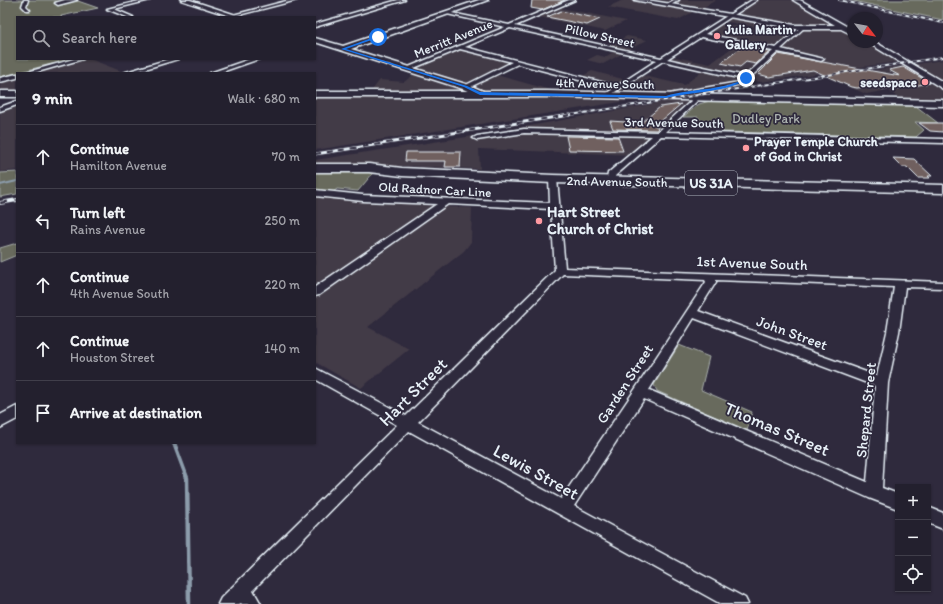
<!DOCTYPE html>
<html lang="en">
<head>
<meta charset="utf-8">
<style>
	body { margin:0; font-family:Itim,sans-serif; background:#2b2836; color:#f1f3f6 }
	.controls { position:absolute; right:12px; bottom:12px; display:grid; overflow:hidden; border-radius:0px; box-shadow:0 1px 3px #0004 }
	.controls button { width:36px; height:36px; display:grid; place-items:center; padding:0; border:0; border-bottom:1px solid #403e4a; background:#23202e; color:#f1f3f6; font:20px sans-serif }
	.compass { position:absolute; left:847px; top:12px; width:36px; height:36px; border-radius:50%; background:#23202e; box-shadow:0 1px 3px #0004; rotate:121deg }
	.stop { position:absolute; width:12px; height:12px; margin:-9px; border:3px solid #1a73e8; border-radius:50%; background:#fff }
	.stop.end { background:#1a73e8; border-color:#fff; box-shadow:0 1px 4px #0008 }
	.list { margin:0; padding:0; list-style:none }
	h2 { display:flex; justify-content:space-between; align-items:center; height:52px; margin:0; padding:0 16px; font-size:17px }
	h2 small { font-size:13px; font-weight:400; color:#a3a3aa }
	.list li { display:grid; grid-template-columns:26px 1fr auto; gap:12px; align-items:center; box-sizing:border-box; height:64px; padding:0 16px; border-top:1px solid #403e4a }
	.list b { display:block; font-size:15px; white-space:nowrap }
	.list p { margin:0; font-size:13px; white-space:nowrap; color:#a3a3aa }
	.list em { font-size:13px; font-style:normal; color:#a3a3aa }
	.icon { flex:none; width:22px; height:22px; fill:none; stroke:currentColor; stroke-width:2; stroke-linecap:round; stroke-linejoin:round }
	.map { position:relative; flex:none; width:943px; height:604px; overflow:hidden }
	.search { position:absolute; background:#23202e; box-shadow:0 1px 3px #0004; left:16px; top:16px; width:300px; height:44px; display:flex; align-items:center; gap:10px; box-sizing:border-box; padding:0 14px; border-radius:0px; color:#a3a3aa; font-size:15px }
	.panel { position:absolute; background:#23202e; box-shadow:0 1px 3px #0004; left:16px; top:72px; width:300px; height:372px; border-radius:0px }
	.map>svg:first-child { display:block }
	.built { fill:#423a47 }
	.green { fill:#686b5d; stroke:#a8aeaa }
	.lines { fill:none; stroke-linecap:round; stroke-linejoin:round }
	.stream-far1 { stroke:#8c9cab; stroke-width:2 }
	.stream { stroke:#8c9cab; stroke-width:4.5 }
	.building { fill:#70615e; stroke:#e8f1f8 }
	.street-casing { stroke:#e8f1f8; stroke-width:3 }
	.secondary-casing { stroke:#e8f1f8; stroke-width:3 }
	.primary-casing { stroke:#e8f1f8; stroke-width:3 }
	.street { fill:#2f2a3d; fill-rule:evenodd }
	.secondary { fill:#2f2a3d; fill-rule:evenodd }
	.primary { fill:#2f2a3d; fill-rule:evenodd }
	.rail-far2-casing { stroke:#e8f1f8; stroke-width:2 }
	.rail-far1-casing { stroke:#e8f1f8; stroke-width:3 }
	.rail-casing { stroke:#e8f1f8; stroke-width:4 }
	.rail-far2 { stroke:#2f2a3d; stroke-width:1.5; stroke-dasharray:4; stroke-linecap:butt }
	.rail-far1 { stroke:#2f2a3d; stroke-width:2; stroke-dasharray:6; stroke-linecap:butt }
	.rail { stroke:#2f2a3d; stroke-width:2.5; stroke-dasharray:8; stroke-linecap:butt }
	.route { fill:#1a73e8 }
	.poi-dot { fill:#ff9aa2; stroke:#2f2a3d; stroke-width:1.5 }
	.labels { text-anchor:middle; stroke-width:3.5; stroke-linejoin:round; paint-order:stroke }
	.far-poi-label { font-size:13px; font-weight:bold; fill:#e8f1f8; stroke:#2f2a3d; text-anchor:start }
	.far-street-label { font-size:13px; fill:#e8f1f8; stroke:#2f2a3d }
	.far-park-label { font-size:13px; fill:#aeb5b2; stroke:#2f2a3d }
	.shield { fill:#2f2a3d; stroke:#b0b5c0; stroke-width:1 }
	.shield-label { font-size:14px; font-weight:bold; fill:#e8f1f8 }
	.poi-label { font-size:15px; font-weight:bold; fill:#e8f1f8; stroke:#2f2a3d; text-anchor:start }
	.street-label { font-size:15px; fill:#e8f1f8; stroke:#2f2a3d }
	.near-street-label { font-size:18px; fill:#e8f1f8; stroke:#2f2a3d }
</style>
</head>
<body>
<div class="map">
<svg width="943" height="604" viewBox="0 0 943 604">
	<rect width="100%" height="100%" fill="#2f2a3d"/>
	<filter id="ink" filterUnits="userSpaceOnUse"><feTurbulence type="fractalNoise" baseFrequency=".025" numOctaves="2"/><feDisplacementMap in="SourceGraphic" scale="8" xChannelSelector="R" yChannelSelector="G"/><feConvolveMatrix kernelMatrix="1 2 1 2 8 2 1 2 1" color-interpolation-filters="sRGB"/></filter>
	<g filter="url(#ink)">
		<!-- built -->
		<g class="built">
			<path d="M623,0H716L699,10L679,7L676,9L693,12L678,20L608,7Z"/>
			<path d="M741,0H796L853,33V42H870L903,61L761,82L746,78L741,83L315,150V94H369L380,80L404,82L417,72L407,69L460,47L517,62L493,74L554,91L549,94L607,95L618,89L578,78L592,71L630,81L640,75L684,85L704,70L663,60L670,56L710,64L730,49L737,43L701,35L720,23L753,29L755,27L723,21L752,2Z"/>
			<path d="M556,7L626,21L605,31L534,16Z"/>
			<path d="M627,36L647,40L603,64L587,60L597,55L605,57L617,50L605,47Z"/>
			<path d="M80,59H90L126,73H27Z"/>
			<path d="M943,60V86L909,65Z"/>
			<path d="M905,65L943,90V101L901,100L888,90L866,94L828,78Z"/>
			<path d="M17,76V94H0V80Z"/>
			<path d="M674,100L694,101L635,155L479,149L480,169L347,164L315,165V160L473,136Z"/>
			<path d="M17,106V170L0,172V112Z"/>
			<path d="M315,196L363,201L472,208L471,242L464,251L368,327L409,349L361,388L315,362Z"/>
		</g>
		<!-- green -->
		<g class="green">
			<path d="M0,0H75L98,8L61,16L62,17H17V59H71L0,77Z"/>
			<path d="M849,0H943V20Z"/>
			<path d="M710,101L916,106L938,123L915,122L924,130L916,137L723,132L716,121H700L698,117H683L699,104Z"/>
			<path d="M350,170L373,173L358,191L337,189L333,192L315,190V172Z"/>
			<path d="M17,172V194L0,197V173Z"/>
			<path d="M17,243V255L0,262V248Z"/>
			<path d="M679,345L709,357L701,390L752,412L747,431L657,391L654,385Z"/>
		</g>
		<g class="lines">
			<!-- stream-far1 -->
			<path class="stream-far1" d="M0,185L17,181"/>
			<!-- stream -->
			<path class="stream" d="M174,443L187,478L189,604"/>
		</g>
		<!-- building -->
		<g class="building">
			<path d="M532,0H565L542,10L531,8Z"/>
			<path d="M561,11L600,19L587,25L547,17Z"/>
			<path d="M742,47L769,52L756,64L746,62L740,67L721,63Z"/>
			<path d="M778,54L900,76L889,70L903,67L930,83L896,89L893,88L883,89L873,86L857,88L851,87L813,70L769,77L758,74Z"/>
			<path d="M681,104L655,126L658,127L657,130L613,129L610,121L641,123L660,107Z"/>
			<path d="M919,123H943V132L930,131Z"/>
			<path d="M566,136L618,137L623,151L569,150Z"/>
			<path d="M406,152H461L460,167H445L446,161H405Z"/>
			<path d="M893,158L914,159L932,176H928L930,178H918L907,167H902Z"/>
		</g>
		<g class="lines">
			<defs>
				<g id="street">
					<path d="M24,0H28L26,6L30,10H26L22,6Z"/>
					<path d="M143,0H150L114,9L133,17H127L107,9Z"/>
					<path d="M290,0H297L235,16L233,15Z"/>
					<path d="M398,0H405L315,27V24Z"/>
					<path d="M569,0H575L515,26L661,58L752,0H757L705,34L776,48L802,26L804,28L781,49L824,59L821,61L778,52L743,84L666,99L663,97L664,96L674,93L739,82L742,79L663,61L607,97L604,95L613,89L518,64L468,88H464V86L512,62L460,49L409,70L404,69L505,27L447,14V12L509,25ZM510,28L657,60L617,86L465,47ZM701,37L773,51L745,76L667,59Z"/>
					<path d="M674,0H679L669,6L665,5Z"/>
					<path d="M74,59H83L34,73H24Z"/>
					<path d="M169,59H178L132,73H123Z"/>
					<path d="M250,59H259L219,73H210Z"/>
					<path d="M17,74V78L0,82V78Z"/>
					<path d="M692,96L697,101L696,102L665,132L943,139V143L661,136L615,176V180L611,182L607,180L608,173L652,136L524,133L477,140L473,138L477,136L524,129L657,132L691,101L689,98Z"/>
					<path d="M17,101V105L0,111V107Z"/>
					<path d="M550,177H553L557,179L565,268L943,282V288L905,287L899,332L888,383L882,488L898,494V509L869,498L644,399L574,506L745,598L748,604H721L409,431L253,590L261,604H242L241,603L239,604H218L221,598L397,425L315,379V368L406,416L555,270L551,209L448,204L319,295L315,296V287L437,204L363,201L315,196V190L363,195L550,203L549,179ZM563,274L705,280L706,282L636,388L561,499L418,422ZM716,280L894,287L887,332L877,376L698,311L716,282ZM694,318L875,386L867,482L649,390Z"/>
					<path d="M17,406V419L0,428V415Z"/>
					<path d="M928,507L943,513V529L928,523Z"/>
				</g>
				<g id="secondary">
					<path d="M65,0H77L58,5L55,3Z"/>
					<path d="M181,0H190L242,17H233Z"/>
					<path d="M479,0H488L351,49L469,85L483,91L484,93L483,95H477L463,89L315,42V38L343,46Z"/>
					<path d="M634,0H647L795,25H835L793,0H800L853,30V35L841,29H795Z"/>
					<path d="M867,42H875L943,82V89Z"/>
				</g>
				<g id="primary">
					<rect x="0" y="91" width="17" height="6"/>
					<path d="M315,91H548L943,100V106L548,97H315Z"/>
					<path d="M315,164H369L402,168L553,175L943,185V193L553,183L402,176L369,172H315Z"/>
				</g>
			</defs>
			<!-- street casing -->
			<use href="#street" class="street-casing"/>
			<!-- secondary casing -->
			<use href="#secondary" class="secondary-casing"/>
			<!-- primary casing -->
			<use href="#primary" class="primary-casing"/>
			<!-- street -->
			<use href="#street" class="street"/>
			<!-- secondary -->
			<use href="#secondary" class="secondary"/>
			<!-- primary -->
			<use href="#primary" class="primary"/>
			<defs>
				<g id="rail-far2">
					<path d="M839,0L943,23"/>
					<path d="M564,116L943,57"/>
				</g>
				<path id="rail-far1" d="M315,154L570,115"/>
				<path id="rail" d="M0,203L17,200"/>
			</defs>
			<!-- rail-far2 casing -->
			<use href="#rail-far2" class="rail-far2-casing"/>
			<!-- rail-far1 casing -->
			<use href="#rail-far1" class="rail-far1-casing"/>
			<!-- rail casing -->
			<use href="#rail" class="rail-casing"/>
			<!-- rail-far2 -->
			<use href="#rail-far2" class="rail-far2"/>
			<!-- rail-far1 -->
			<use href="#rail-far1" class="rail-far1"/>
			<!-- rail -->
			<use href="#rail" class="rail"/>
		</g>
	</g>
	<!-- route -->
	<path class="route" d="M377,36L380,37L346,49L467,86L480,92L666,96C691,88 724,91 745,78H748C732,92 689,92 666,98L480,95L464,87L341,49Z"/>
	<!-- markers -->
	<g class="poi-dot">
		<circle cx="717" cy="36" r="4"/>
		<circle cx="925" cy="82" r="4"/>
		<circle cx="746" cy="148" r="4"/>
		<circle cx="539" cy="221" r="4"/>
	</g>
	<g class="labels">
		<!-- far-poi labels -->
		<g class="far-poi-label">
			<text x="725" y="34">Julia Martin<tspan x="725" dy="15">Gallery</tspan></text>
			<text x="917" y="87" text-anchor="end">seedspace</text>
			<text x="754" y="146">Prayer Temple Church<tspan x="754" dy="15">of God in Christ</tspan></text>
		</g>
		<!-- far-street labels -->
		<g class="far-street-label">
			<text transform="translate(600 35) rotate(13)" y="5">Pillow Street</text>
			<text transform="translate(453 38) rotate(-22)" y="5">Merritt Avenue</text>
			<text transform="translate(605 83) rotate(1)" y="5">4th Avenue South</text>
			<text transform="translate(674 122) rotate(1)" y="5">3rd Avenue South</text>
			<text transform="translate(617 181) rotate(1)" y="5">2nd Avenue South</text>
			<text transform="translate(435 189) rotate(3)" y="5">Old Radnor Car Line</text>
		</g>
		<!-- far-park labels -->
		<g class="far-park-label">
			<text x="766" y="123">Dudley Park</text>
		</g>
		<!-- shield labels -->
		<rect class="shield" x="685" y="171" width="52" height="24" rx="3"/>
		<g class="shield-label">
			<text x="711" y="188">US 31A</text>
		</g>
		<!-- poi labels -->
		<g class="poi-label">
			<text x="547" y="217">Hart Street<tspan x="547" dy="17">Church of Christ</tspan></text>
		</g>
		<!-- street labels -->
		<g class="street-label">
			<text transform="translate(752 263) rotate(2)" y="5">1st Avenue South</text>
			<text transform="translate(792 333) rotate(20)" y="5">John Street</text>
			<text transform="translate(625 384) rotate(-57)" y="5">Garden Street</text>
			<text transform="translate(866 410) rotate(-84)" y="5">Shepard Street</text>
		</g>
		<!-- near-street labels -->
		<g class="near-street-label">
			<text transform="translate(413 392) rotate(-45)" y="6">Hart Street</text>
			<text transform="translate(777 429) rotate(23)" y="6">Thomas Street</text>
			<text transform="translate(536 472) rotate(29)" y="6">Lewis Street</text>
		</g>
	</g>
</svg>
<div class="controls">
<button>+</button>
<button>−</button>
<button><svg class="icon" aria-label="locate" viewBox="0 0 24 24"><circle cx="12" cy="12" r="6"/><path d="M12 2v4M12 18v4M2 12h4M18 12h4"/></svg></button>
</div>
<svg class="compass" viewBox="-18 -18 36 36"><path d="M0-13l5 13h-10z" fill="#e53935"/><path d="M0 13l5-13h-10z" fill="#a3a3aa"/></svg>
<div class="stop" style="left:378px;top:37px"></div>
<div class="stop end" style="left:746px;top:78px"></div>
<div class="search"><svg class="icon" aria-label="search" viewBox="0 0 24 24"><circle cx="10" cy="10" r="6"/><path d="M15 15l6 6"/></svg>Search here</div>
<section class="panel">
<h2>9 min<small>Walk · 680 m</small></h2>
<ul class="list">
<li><svg class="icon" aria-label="ahead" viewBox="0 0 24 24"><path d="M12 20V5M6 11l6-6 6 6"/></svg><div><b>Continue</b><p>Hamilton Avenue</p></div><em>70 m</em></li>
<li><svg class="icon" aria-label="left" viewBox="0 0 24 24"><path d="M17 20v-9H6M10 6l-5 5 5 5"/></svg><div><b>Turn left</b><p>Rains Avenue</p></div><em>250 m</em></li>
<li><svg class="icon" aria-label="ahead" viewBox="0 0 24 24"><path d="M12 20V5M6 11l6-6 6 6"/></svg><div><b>Continue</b><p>4th Avenue South</p></div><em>220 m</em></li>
<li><svg class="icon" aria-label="ahead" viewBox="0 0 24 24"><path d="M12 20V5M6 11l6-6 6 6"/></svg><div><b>Continue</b><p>Houston Street</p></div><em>140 m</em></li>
<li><svg class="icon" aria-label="arrive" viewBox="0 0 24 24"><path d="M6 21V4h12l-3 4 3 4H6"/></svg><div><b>Arrive at destination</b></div></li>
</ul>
</section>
</div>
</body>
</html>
